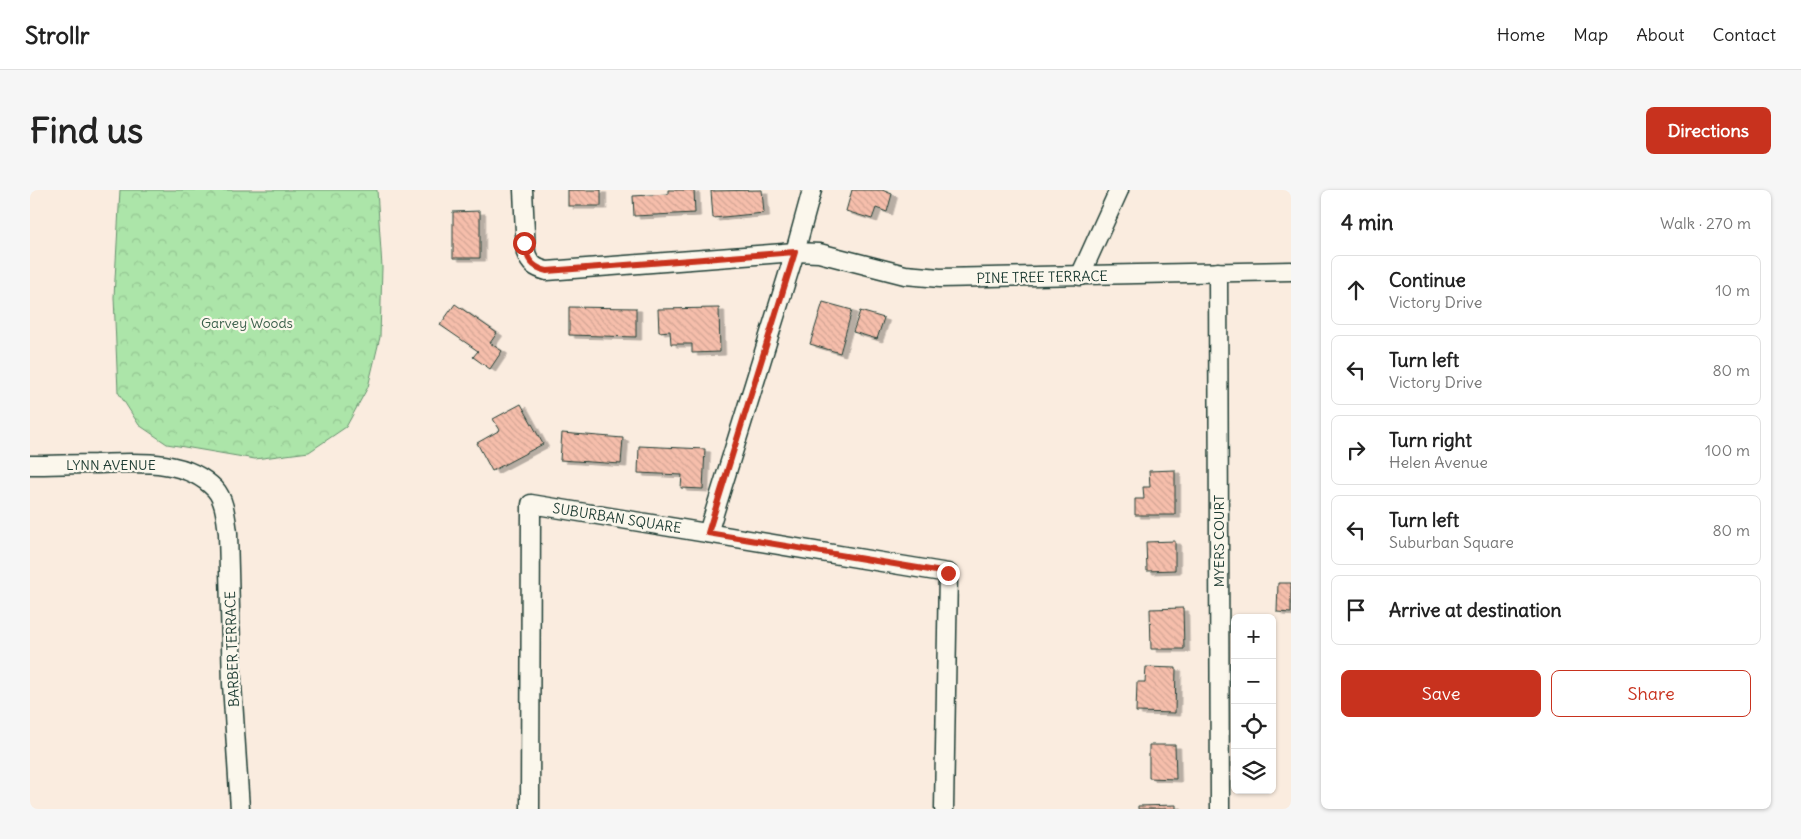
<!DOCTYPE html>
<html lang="en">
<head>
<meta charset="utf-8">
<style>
	body { margin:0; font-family:Delius,sans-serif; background:#f6f6f6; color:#222 }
	.controls { position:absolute; right:15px; bottom:15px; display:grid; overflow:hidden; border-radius:8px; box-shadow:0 1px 4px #0004 }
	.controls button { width:45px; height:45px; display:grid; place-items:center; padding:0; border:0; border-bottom:1px solid #e0e0e0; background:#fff; color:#222; font:25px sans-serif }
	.stop { position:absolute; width:15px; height:15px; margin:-11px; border:4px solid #c8321e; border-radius:50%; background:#fff }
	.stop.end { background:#c8321e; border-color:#fff; box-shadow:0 1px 5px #0008 }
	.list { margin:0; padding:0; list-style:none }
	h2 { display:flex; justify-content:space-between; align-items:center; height:65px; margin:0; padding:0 20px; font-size:21px }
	h2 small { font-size:16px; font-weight:400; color:#767676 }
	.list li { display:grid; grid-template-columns:32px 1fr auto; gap:15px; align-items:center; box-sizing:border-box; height:70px; margin:0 10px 10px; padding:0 10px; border:1px solid #e0e0e0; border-radius:8px }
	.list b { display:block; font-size:19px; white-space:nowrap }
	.list p { margin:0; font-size:16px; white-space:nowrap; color:#767676 }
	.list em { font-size:16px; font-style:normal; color:#767676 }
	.actions { display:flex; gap:10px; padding:15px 20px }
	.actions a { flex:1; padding:11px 0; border:1px solid #c8321e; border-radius:8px; text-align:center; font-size:18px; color:#c8321e }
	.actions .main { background:#c8321e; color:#fff }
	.icon { flex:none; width:28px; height:28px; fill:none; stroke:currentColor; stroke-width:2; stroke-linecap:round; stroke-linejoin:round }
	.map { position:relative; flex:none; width:1261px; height:619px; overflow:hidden; border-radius:8px }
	header { display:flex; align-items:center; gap:30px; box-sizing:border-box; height:70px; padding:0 25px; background:#fff; border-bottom:1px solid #e0e0e0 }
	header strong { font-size:24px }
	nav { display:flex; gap:28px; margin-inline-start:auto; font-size:18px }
	.intro { display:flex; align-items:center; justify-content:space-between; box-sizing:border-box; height:120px; padding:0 30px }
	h1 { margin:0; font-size:35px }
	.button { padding:12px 22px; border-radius:8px; background:#c8321e; color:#fff; font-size:18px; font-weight:700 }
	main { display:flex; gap:30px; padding:0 30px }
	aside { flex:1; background:#fff; border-radius:8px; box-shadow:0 1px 4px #0004 }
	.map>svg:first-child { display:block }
	.forest { fill:url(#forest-crowns); stroke:#66916e }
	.building { fill:url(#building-back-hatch); stroke:#1f3d34; filter:url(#shadow) }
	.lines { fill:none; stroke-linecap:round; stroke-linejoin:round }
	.minor-casing { stroke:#1f3d34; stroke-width:21 }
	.minor { stroke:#fbf7ec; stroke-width:18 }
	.route { stroke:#c8321e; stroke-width:6 }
	.labels { text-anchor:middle; stroke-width:4.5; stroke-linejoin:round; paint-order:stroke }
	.street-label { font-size:14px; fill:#1f3d34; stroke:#fbf7ec }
	.park-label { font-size:14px; fill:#3b5f4b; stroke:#fbf7ec }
</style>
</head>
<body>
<header>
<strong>Strollr</strong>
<nav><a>Home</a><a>Map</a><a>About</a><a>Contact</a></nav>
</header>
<div class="intro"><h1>Find us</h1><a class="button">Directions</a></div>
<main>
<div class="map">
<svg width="1261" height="619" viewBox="0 0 1261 619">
	<defs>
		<pattern id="forest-crowns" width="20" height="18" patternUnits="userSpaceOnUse" patternTransform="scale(1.25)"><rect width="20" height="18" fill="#ace5a9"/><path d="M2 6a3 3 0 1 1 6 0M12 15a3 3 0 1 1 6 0" fill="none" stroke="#94c592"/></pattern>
		<pattern id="building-back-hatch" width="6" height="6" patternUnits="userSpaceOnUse" patternTransform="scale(1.25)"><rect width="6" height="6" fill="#f6beab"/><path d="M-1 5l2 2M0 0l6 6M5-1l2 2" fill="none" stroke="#d2a494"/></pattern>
		<filter id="shadow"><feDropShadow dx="5.5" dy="3" stdDeviation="0" flood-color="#0004"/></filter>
	</defs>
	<rect width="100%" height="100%" fill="#faecdf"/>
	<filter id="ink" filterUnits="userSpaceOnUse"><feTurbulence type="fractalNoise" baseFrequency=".02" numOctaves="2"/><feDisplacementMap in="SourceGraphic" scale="10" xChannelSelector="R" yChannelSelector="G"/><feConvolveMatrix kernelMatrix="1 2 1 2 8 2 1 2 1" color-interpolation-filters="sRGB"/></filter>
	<g filter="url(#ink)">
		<!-- forest -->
		<path class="forest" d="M90,0H347L352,77L350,147L338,197L316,237L279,262L225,269L137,254L109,235L88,202L84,107Z"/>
		<!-- building -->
		<g class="building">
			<rect x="538" y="0" width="33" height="16"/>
			<path d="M638,0H664L665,23L604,26L603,6L638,4Z"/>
			<path d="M732,0L734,23L683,28L681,1Z"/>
			<path d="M822,0H852L862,4L857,22L846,18L842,29L816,21Z"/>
			<path d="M450,21V68H423V22Z"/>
			<path d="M793,112L822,120L810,163L780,154Z"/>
			<path d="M425,114L467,143L460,153L472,161L460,179L443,167L448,161L410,135Z"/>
			<path d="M539,117L606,118V147L539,145Z"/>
			<path d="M689,118L690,162L662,163V154H641L640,141L629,142L628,119Z"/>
			<path d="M830,121L854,128L847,149L823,142Z"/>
			<path d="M491,214L513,254L462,281L447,253L470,240L463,229Z"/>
			<path d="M532,243L593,248L591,274L530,270Z"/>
			<path d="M609,256L675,259L673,299L651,298L652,285L608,283Z"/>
			<path d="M1145,280V325H1105V309H1114L1113,297H1120L1119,281Z"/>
			<path d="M1145,351V380L1117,381L1116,352Z"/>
			<path d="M1248,393H1261V423L1247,422Z"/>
			<path d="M1153,418L1154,459H1121L1120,419Z"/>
			<path d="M1116,477L1146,478L1145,523L1106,522L1107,492H1115Z"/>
			<path d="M1119,555H1145L1146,589L1119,588Z"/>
			<path d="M1146,615V619H1108V616Z"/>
		</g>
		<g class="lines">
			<defs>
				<g id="minor">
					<path d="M493,0L496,63C500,74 505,78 517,81L765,62L789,63L875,85L910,88L1261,81"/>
					<path d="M1188,82L1190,619"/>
					<path d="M1050,86L1089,0"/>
					<path d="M0,275C22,275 43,274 65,274C104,273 155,267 185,299C195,310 196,329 198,343L202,494L210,619"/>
					<path d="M678,343L765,62L782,0"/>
					<path d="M500,619L501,314L918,383L914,619"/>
				</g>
			</defs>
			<!-- minor casing -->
			<use href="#minor" class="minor-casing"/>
			<!-- minor -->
			<use href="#minor" class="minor"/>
		</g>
	</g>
	<g class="lines" filter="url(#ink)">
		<!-- route -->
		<path class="route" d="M494,53C497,69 501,77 517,81L765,62L678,343L918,383"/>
	</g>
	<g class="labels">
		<!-- street labels -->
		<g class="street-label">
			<text transform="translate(1012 87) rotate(-1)" y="5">PINE TREE TERRACE</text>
			<text x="81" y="280">LYNN AVENUE</text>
			<text transform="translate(587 328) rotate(9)" y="5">SUBURBAN SQUARE</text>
			<text transform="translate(1189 351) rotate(-90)" y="5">MYERS COURT</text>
			<text transform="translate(202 459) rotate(-92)" y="5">BARBER TERRACE</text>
		</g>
		<!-- park labels -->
		<g class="park-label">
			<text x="217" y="138">Garvey Woods</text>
		</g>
	</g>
</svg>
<div class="controls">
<button>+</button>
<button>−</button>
<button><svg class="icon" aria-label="locate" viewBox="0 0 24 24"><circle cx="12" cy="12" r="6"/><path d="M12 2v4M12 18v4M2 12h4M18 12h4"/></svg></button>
<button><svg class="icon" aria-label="layers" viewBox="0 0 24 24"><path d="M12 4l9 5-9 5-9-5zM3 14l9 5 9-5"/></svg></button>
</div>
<div class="stop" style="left:494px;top:53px"></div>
<div class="stop end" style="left:918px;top:383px"></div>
</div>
<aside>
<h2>4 min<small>Walk · 270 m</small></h2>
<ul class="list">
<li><svg class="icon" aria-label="ahead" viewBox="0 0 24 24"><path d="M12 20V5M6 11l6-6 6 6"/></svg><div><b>Continue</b><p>Victory Drive</p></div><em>10 m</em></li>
<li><svg class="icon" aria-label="left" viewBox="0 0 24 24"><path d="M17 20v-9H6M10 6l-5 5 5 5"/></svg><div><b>Turn left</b><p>Victory Drive</p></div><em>80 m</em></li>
<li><svg class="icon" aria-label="right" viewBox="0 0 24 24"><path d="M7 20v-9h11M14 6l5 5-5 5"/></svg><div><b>Turn right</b><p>Helen Avenue</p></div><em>100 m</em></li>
<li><svg class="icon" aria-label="left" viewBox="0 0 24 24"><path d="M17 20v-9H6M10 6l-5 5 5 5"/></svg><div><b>Turn left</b><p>Suburban Square</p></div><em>80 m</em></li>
<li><svg class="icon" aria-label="arrive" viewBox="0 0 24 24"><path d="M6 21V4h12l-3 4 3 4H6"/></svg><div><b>Arrive at destination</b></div></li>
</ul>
<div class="actions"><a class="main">Save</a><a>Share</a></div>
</aside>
</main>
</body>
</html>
